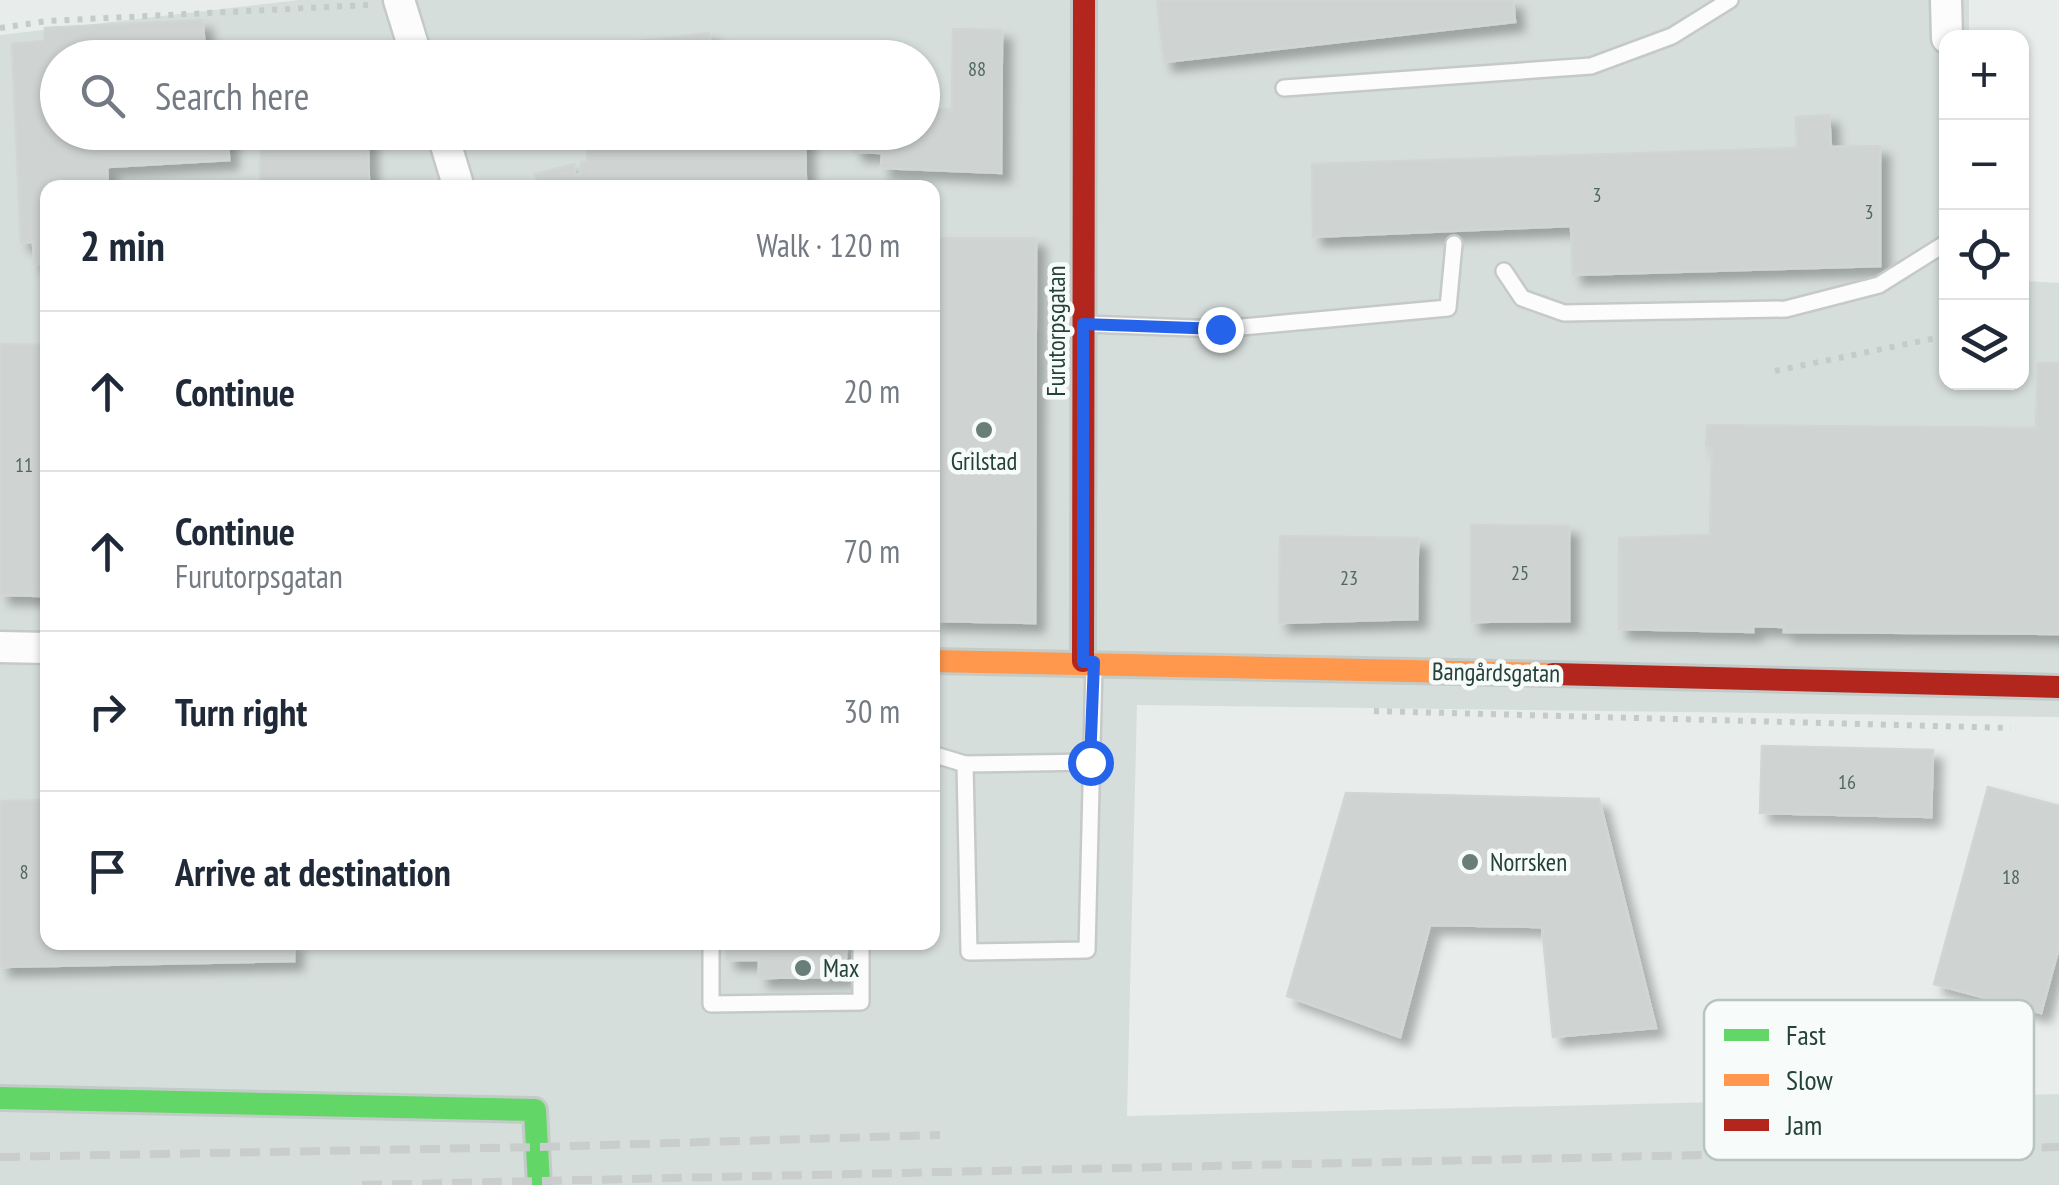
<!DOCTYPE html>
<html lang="en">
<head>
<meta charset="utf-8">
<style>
	body { margin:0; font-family:"PT Sans Narrow",sans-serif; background:#f6f6f7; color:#1f2937 }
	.controls { position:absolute; right:30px; top:30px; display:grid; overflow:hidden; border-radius:20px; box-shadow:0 2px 8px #0004 }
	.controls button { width:90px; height:90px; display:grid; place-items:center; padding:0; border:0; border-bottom:2px solid #e0e1e3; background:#fff; color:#1f2937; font:50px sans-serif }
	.stop { position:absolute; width:30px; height:30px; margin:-22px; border:8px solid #2563eb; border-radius:50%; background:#fff }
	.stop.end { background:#2563eb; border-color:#fff; box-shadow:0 2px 10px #0008 }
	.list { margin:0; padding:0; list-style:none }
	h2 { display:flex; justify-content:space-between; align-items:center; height:130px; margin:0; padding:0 40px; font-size:42px }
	h2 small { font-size:32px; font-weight:400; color:#747a83 }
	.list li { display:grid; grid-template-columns:65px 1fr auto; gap:30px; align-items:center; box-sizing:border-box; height:160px; padding:0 40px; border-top:2px solid #e0e1e3 }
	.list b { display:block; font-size:38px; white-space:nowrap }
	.list p { margin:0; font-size:32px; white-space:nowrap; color:#747a83 }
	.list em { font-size:32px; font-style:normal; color:#747a83 }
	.icon { flex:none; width:55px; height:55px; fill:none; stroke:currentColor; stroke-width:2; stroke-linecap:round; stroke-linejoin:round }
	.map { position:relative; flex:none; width:2059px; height:1185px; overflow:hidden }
	.search { position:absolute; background:#fff; box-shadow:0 2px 8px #0004; left:40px; top:40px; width:900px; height:110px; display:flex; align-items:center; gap:25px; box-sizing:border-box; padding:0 35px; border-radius:55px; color:#747a83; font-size:38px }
	.panel { position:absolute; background:#fff; box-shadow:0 2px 8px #0004; left:40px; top:180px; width:900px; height:770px; border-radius:20px }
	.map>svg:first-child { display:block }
	.built { fill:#d6dedb; fill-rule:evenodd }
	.building { fill:#cfd4d2; stroke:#d1d6d4; stroke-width:2.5; filter:url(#shadow) }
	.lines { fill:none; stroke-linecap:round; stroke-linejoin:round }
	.lane-casing { stroke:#c5cac8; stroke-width:20 }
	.street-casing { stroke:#c5cac8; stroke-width:35 }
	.fast-casing { stroke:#c3cbc8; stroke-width:28 }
	.slow-casing { stroke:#c3cbc8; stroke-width:28 }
	.jam-casing { stroke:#c3cbc8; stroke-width:28 }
	.path { stroke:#c3ccca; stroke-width:6; stroke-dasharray:5 8; stroke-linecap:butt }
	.lane { stroke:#fcfcfc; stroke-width:15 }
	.street { stroke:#fcfcfc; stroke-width:30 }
	.fast { stroke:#63d668; stroke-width:22 }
	.slow { stroke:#ff974d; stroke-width:22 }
	.jam { stroke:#b3261e; stroke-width:22 }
	.rail { stroke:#c9cdcc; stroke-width:8; stroke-dasharray:20 10; stroke-linecap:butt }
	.route { stroke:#2563eb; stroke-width:12 }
	.poi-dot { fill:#697e78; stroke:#f7fbf9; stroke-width:4 }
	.labels { text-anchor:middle; stroke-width:9; stroke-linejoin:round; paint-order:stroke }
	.number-label { font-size:20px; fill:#506761 }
	.street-label { font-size:25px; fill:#24423a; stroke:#f7fbf9 }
	.poi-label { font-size:25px; fill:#24423a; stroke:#f7fbf9; text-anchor:start }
	.key { fill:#f7fbf9; stroke:#b8c4c0; stroke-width:2.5 }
	.key-label { font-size:28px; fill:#24423a }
</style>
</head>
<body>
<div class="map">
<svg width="2059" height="1185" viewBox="0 0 2059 1185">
	<defs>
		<filter id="shadow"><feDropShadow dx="9" dy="9" stdDeviation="5" flood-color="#0004"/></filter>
	</defs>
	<rect width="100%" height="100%" fill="#e8edeb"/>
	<!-- built -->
	<path class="built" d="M299,0H1969V37L1946,38V382H2022V281L2059,283V717L1137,705L1127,1116L2059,1094V1185H0V35ZM58,58H922V132H58ZM48,188H932V942H48Z"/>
	<!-- building -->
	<g class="building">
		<path d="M1157,0H1513L1515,22L1164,62Z"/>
		<path d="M203,20L205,58H58V132H228L229,160L107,167L108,188H48V264H34L33,242L21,243L12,44L44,41L45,28Z"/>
		<path d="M953,29L1002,30L1001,173L881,168L882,153L854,152V132H922V109H952Z"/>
		<path d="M709,33L712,56L805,49V58H607L606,45Z"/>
		<path d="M288,45L302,58H265V47Z"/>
		<path d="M1829,115L1831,147L1880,146V266L1573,275L1571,226L1313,237L1312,164L1797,148L1796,117Z"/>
		<path d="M268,132H303V136L368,134L369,188H260L261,148H268Z"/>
		<path d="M588,132H805L806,188H534L539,186L535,174L574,164L575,175L580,174L581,162H587Z"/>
		<path d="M932,238H1036L1035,623L932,621Z"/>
		<path d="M0,344L48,345V584H40V596L0,595Z"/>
		<path d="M2038,363H2059V634L1784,632V627L1753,626V632L1619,629V538L1710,535L1712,447L1706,446L1707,425L2036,428Z"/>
		<path d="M1471,525L1569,526V621L1471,622Z"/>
		<path d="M1280,536L1418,538L1417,619L1279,623Z"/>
		<path d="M1762,746L1933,750L1931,817L1760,813Z"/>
		<path d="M1988,787L2059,806V947L2041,1013L1934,984Z"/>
		<path d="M1346,793L1599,799L1656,1028L1553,1037L1542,927L1430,925L1400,1037L1287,996Z"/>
		<path d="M48,800V942H294V961L0,967V801Z"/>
		<path d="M727,942H846V977L759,978V960H727Z"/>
	</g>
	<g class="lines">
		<defs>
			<g id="lane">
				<path d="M1284,88L1591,66L1672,36L1730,0"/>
				<path d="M1504,271L1522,298L1564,313L1786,309L1879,285L1946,243"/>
				<path d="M1087,324L1220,329L1448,308L1454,244"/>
				<path d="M932,754L965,764L969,952L1087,950L1094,666"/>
				<path d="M965,764L1090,762"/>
				<path d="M711,942V1004L861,1002V942"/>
			</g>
			<g id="street">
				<path d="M399,0L417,58"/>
				<path d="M1946,0L1947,38"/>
				<path d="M442,132L459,188"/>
				<path d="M0,647L48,648"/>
			</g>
			<path id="fast" d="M0,1098L535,1110L539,1185"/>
			<path id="slow" d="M932,661L1553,674"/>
			<g id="jam">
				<path d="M1083,661L1084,0"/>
				<path d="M1553,674L2059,687"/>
			</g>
		</defs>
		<!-- lane casing -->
		<use href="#lane" class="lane-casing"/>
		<!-- street casing -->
		<use href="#street" class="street-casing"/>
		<!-- fast casing -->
		<use href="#fast" class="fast-casing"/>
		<!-- slow casing -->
		<use href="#slow" class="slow-casing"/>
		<!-- jam casing -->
		<use href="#jam" class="jam-casing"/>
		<!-- path -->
		<g class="path">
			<path d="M0,28L47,21L368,5"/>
			<path d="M1775,371L1946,336"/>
			<path d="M1374,711L2011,728"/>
		</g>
		<!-- lane -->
		<use href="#lane" class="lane"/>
		<!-- street -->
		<use href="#street" class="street"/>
		<!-- fast -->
		<use href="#fast" class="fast"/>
		<!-- slow -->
		<use href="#slow" class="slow"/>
		<!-- jam -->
		<use href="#jam" class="jam"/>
		<!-- rail -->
		<g class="rail">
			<path d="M0,1157L537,1147L940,1135"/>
			<path d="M362,1185L2059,1147"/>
		</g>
	</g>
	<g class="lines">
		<!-- route -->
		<path class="route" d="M1090,762L1094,662H1083V324L1220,329"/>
	</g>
	<!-- markers -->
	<g class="poi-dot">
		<circle cx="984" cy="430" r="10"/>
		<circle cx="1470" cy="862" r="10"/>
		<circle cx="803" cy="968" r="10"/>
	</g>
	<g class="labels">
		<!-- number labels -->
		<g class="number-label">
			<text x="977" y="76">88</text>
			<text x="1597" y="202">3</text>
			<text x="1869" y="219">3</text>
			<text x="24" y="472">11</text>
			<text x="1520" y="580">25</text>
			<text x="1349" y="585">23</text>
			<text x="1847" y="789">16</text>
			<text x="24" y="879">8</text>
			<text x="2011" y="884">18</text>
		</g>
		<!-- street labels -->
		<g class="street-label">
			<text transform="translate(1056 331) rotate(-90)" y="9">Furutorpsgatan</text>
			<text transform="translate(1496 672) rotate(1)" y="9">Bangårdsgatan</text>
		</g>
		<!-- poi labels -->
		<g class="poi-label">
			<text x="984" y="470" text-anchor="middle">Grilstad</text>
			<text x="1490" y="871">Norrsken</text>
			<text x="823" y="977">Max</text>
		</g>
	</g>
	<!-- legend -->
	<rect x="1704" y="1000" width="330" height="160" rx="15" class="key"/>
	<rect x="1724" y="1029" width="45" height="12" fill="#63d668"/>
	<rect x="1724" y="1074" width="45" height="12" fill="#ff974d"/>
	<rect x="1724" y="1119" width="45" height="12" fill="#b3261e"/>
	<g class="key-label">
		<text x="1786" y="1045">Fast</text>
		<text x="1786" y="1090">Slow</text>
		<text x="1786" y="1135">Jam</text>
	</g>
</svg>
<div class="controls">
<button>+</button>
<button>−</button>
<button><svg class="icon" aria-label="locate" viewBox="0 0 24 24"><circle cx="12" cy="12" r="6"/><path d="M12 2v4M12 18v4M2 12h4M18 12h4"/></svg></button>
<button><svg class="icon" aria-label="layers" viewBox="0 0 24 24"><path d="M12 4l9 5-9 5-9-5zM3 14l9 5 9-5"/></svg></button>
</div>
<div class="stop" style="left:1090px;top:762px"></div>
<div class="stop end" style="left:1220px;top:329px"></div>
<div class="search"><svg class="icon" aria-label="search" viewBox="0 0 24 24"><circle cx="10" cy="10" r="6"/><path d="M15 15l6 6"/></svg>Search here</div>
<section class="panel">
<h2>2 min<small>Walk · 120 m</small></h2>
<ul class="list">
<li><svg class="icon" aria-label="ahead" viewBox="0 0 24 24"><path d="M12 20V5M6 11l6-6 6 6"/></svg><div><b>Continue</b></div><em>20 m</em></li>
<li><svg class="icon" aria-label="ahead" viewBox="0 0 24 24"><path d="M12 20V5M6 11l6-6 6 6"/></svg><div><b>Continue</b><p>Furutorpsgatan</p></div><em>70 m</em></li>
<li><svg class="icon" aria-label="right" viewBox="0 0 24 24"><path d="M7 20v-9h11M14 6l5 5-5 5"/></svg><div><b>Turn right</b></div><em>30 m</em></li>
<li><svg class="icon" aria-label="arrive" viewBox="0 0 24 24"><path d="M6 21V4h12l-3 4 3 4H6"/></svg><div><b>Arrive at destination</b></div></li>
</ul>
</section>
</div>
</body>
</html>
